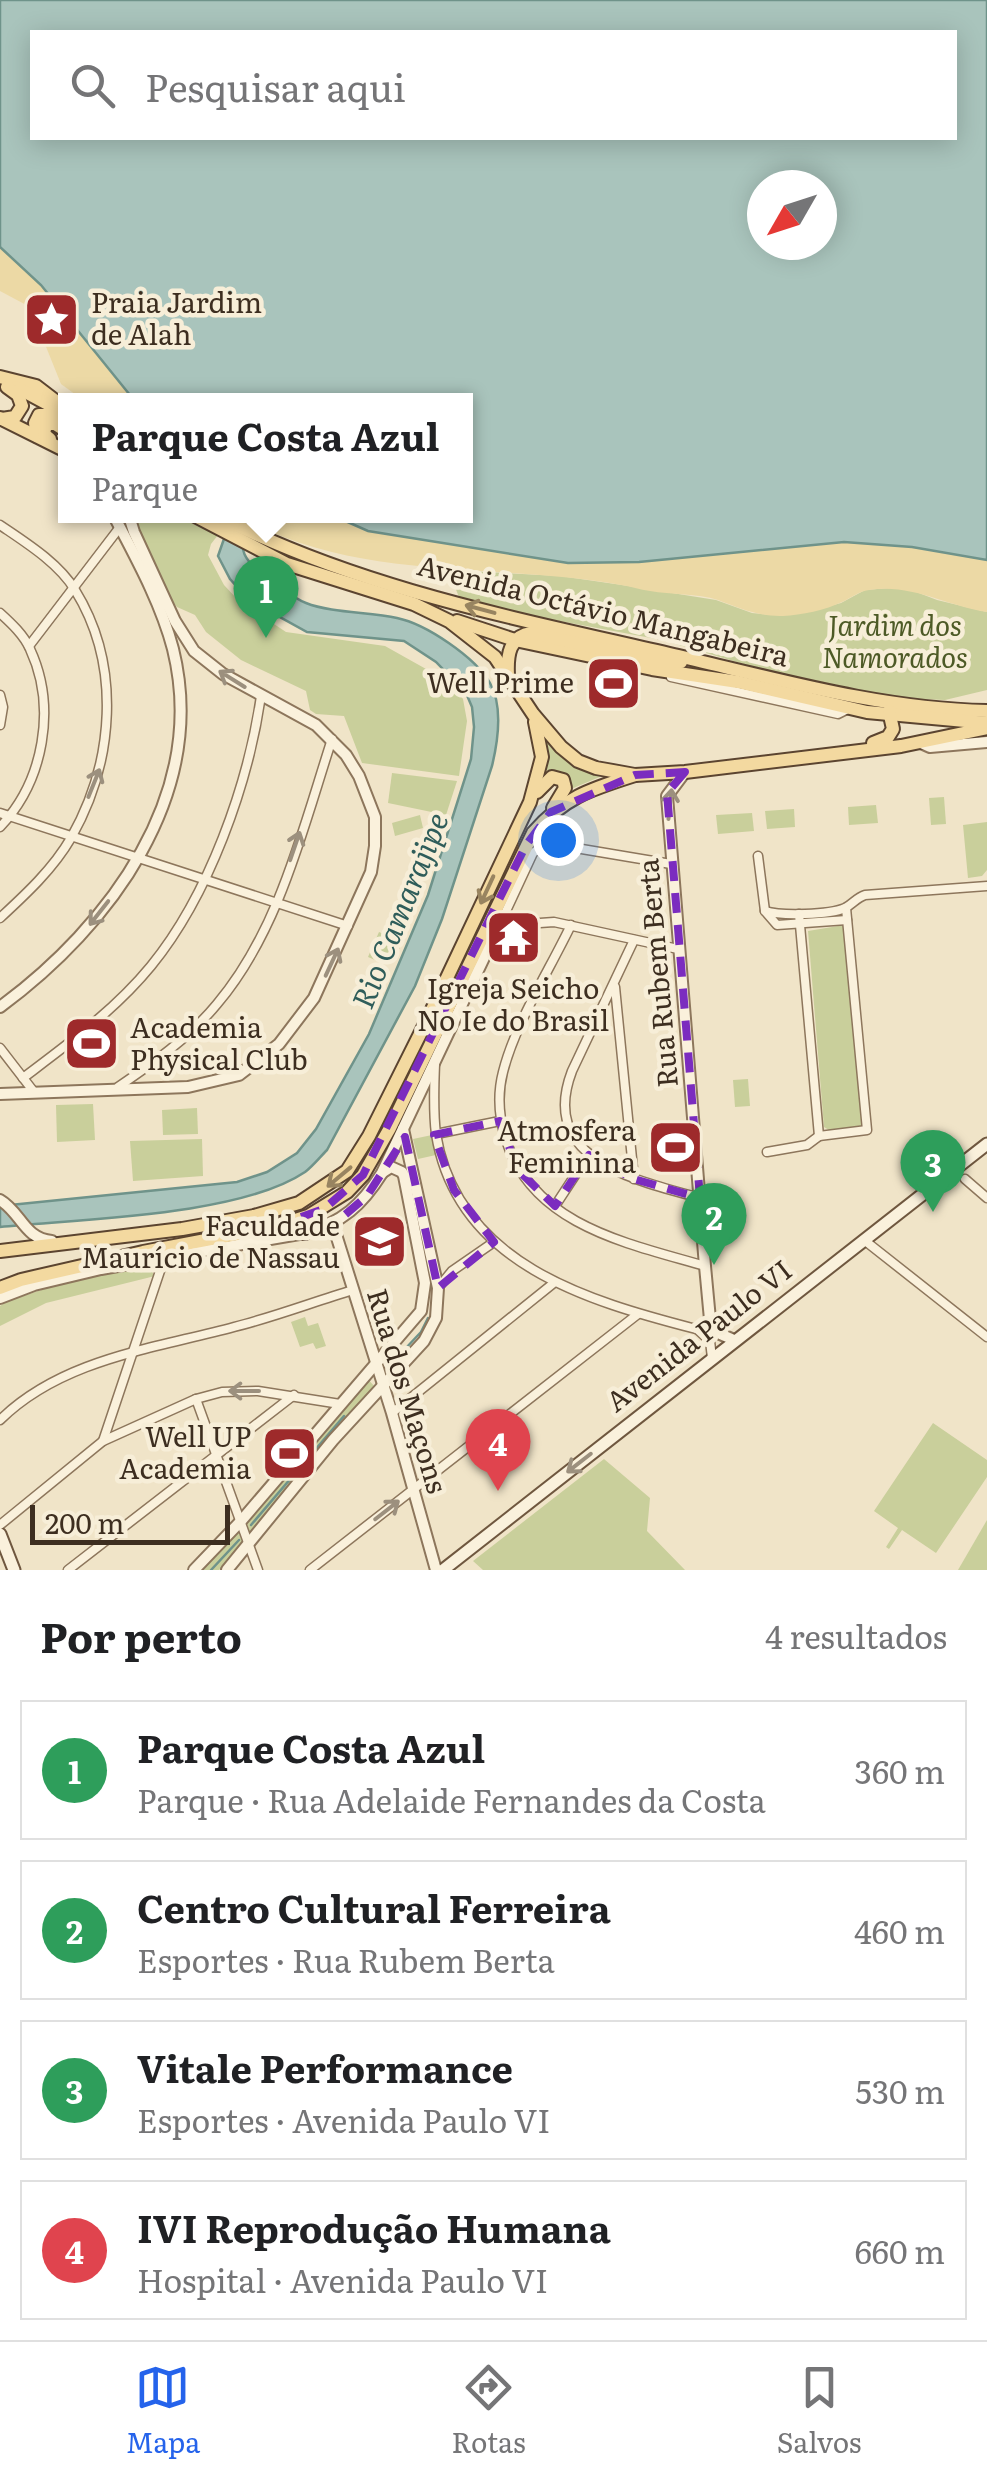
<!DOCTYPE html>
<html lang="pt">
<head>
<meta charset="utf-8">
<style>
	body { margin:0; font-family:Literata,serif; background:#f6f6f6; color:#202124 }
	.compass { position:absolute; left:747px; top:170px; width:90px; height:90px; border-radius:50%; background:#fff; box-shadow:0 5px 25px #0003; rotate:231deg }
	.scale { position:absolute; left:30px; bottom:25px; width:200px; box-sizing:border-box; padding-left:10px; border:5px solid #3d2e20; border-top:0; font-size:28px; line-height:35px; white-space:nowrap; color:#3d2e20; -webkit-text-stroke:8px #f7eed8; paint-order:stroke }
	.you { position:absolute; left:558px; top:840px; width:35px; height:35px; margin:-25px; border:8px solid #fff; border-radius:50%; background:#1a73e8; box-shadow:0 0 0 15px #1a73e833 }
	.badge { display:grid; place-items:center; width:65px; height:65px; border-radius:50%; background:#2563eb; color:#fff; font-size:32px; font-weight:700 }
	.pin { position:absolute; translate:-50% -82px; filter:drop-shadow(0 2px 5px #0008) }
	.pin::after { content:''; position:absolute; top:52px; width:35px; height:30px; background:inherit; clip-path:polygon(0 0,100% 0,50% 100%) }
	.popup { position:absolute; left:58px; top:393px; width:415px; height:130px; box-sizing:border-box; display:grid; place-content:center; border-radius:0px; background:#fff; filter:drop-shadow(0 2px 8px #0005); font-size:32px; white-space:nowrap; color:#757577 }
	.popup b { font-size:38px; color:#202124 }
	.popup::after { content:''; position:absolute; left:50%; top:100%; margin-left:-20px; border:20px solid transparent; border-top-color:#fff }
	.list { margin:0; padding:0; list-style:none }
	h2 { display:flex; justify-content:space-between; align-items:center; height:130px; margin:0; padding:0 40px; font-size:42px }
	h2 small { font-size:32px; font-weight:400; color:#757577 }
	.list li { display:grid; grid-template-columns:65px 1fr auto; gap:30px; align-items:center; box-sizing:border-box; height:140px; margin:0 20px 20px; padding:0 20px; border:2px solid #e0e0e0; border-radius:0px }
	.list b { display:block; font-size:38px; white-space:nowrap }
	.list p { margin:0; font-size:32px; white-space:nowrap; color:#757577 }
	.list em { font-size:32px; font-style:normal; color:#757577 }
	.icon { flex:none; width:55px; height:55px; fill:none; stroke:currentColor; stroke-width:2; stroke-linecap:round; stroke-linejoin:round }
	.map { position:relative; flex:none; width:987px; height:1570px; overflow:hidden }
	.search { position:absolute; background:#fff; box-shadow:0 5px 25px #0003; left:30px; right:30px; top:30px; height:110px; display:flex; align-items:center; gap:25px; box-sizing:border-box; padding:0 35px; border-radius:0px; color:#757577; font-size:38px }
	.sheet { height:770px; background:#fff }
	nav { display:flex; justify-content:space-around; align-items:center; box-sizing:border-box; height:140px; border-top:2px solid #e0e0e0; background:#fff; font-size:28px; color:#757577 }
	nav a { display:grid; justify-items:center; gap:5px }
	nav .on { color:#2563eb }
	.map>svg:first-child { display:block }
	.green { fill:#c9cf9b }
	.sand { fill:#ecd9a5 }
	.water { fill:#a9c4bc; stroke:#6f938a; stroke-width:2.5; fill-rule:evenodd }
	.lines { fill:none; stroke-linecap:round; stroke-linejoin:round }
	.stream { stroke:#6f938a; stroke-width:2.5 }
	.minor-casing { stroke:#8d765c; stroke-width:11 }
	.tertiary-casing { stroke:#8d765c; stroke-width:14 }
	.secondary-casing { stroke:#6f573f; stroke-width:15 }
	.primary-casing { stroke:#5b4430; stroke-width:16 }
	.minor { stroke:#faf1dc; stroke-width:8 }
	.tertiary { stroke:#faf1dc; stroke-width:10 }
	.secondary { stroke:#faf1dc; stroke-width:11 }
	.primary { stroke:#f3d9a0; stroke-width:12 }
	.oneway { stroke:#988460 }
	.oneway2 { stroke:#9c907e }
	.marked { fill:none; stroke:#7b2cbf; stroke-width:8; stroke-dasharray:20 12; stroke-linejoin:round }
	.labels { text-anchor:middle; stroke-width:9; stroke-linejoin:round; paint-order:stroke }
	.poi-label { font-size:28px; fill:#3d2e20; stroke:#f7eed8; text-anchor:end }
	.street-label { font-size:28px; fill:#3d2e20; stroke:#f7eed8 }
	.park-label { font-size:28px; font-style:italic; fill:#4d5a26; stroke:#f7eed8 }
	.water-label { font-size:30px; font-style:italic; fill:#2f5d5a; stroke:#f7eed8 }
</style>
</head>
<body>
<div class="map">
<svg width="987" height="1570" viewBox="0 0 987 1570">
	<rect width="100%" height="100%" fill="#f0e4c8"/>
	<!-- green -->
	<g class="green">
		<path d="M135,516H176L218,535L211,544L208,555L224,585L238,600L286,632L385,646L451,683L463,699L467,721L459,776L362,763L344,716L316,714L310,710L306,691L241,660L206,632L195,615L177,607L170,599L136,528Z"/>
		<path d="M448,570L560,576L622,585L716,600L752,613L772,615L811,611L841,603L865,590L890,588H906L937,600L987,612V690L945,700L899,698L764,670L662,640L479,606L459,597Z"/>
		<path d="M544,738L570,763L602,776L571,789L563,774L547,773Z"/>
		<path d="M392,773L457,781L446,815L388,803Z"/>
		<path d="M944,797L946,824L931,825L929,798Z"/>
		<path d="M876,805L878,823L849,825L848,807Z"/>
		<path d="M794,809L795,827L767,829L765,811Z"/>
		<path d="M752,813L754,831L718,834L716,815Z"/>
		<path d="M420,815L423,828L395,836L392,823Z"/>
		<path d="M987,822V870L982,876L968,878L963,825Z"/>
		<path d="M844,925L864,1127L829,1130L824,1127L808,931Z"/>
		<path d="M379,932L402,942L394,961L385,957L382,963L368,957Z"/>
		<path d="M748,1079L750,1106L735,1107L733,1080Z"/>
		<path d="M93,1104L95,1140L57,1142L56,1105Z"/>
		<path d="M197,1108L198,1134L163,1135L162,1110Z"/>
		<path d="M432,1135L436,1155L418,1159L413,1139Z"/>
		<path d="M202,1139L203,1176L133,1181L130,1141Z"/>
		<path d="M141,1267L149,1268L155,1276L46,1303L0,1326V1306L6,1302L59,1284Z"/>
		<path d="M305,1317L308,1326L318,1323L326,1346L316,1349L313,1343L300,1347L291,1322Z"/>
		<path d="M366,1377L375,1387L255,1534L249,1531L246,1520Z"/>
		<path d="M933,1423L987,1460V1477L936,1553L902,1530L889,1549L886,1547L898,1528L874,1511Z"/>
		<path d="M604,1459L650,1498L647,1531L685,1570H483L473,1561Z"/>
		<path d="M987,1520V1570H958Z"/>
		<path d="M238,1530L244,1546L219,1570H200Z"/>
	</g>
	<!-- sand -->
	<g class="sand">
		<path d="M0,247L41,285L134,400H83L61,384L30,307L0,291Z"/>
		<path d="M254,516H334L368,531L568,563L639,562L844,542L912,547L987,560V612C947,606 911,583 869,590C859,591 851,598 842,602C826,610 801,615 783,616C760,617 739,608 718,600C697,593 671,595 650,591C640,590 630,586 621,585C497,563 364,581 250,522Z"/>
	</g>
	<!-- water -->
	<g class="water">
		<path d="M0,0H987V560L912,547L844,542L639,562L568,563L368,531L334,516H466V400H134L41,285L0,247ZM32,32H954V138H32ZM762,185H822V245H762Z"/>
		<path d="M232,516H254C231,550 245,562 274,582C284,589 295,599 306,603C331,613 370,612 397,618C426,624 475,657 490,683C503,706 498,741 492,766L442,919L415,986L327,1150C320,1157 313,1166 305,1172C240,1216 80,1219 0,1227V1206L237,1182L267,1172L297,1153L316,1129L369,1034L428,895L471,759L474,727L472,707L466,693L436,662L404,641L307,632L249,600L230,579L218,556Z"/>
	</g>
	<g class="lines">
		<!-- stream -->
		<g class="stream">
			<path d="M389,1366L421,1332L428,1318"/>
			<path d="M251,1525L344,1416"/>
			<path d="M211,1570L239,1540"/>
		</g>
		<defs>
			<g id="minor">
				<path d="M0,525C25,542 59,563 75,590C122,666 114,762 71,838C53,869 26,894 0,918"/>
				<path d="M0,613C11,623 24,635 30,649C57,707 44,781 0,827"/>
				<path d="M29,646L120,527"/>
				<path d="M671,677L838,714L850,708"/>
				<path d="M0,695L3,707L0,725"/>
				<path d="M0,813L348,926"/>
				<path d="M758,856L765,911L777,925L847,920"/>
				<path d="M765,911C781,916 829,915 845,908C853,904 856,898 865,895L987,886"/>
				<path d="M799,914L819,1136"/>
				<path d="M571,925C549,971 515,1024 503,1072C497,1095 499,1118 506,1140C533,1226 630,1244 705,1266"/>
				<path d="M499,926L533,853L546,843L671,864"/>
				<path d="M499,926L554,922L678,949"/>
				<path d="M634,940L572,1071C538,1160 635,1180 700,1198"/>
				<path d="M615,987L634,1179"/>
				<path d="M0,1048L34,1092"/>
				<path d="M435,1064C434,1087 433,1111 436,1134C457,1264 588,1301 696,1329L707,1326L710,1319"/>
				<path d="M23,1078C68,1044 115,1010 151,966C209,895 248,785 261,696"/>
				<path d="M118,1087C153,1063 189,1038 217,1004C279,931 303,828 332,739"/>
				<path d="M436,1134L500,1121"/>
				<path d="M819,1136L867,1130L846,908"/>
				<path d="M767,1152L807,1145L819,1136"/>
				<path d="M965,1179L987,1198"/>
				<path d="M555,1206L589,1154"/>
				<path d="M864,1240L987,1337"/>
				<path d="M438,1288L452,1271L494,1242"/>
				<path d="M697,1329L710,1341L712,1358"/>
				<path d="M196,1399L258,1570"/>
				<path d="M392,1413L555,1282"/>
				<path d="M0,1420C62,1359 153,1349 234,1327C274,1317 313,1302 353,1290"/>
				<path d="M103,1441L164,1259"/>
				<path d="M0,1525L103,1441L196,1399L222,1392L258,1391L340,1404"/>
				<path d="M68,1570L294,1395"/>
				<path d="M310,1570L638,1314"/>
			</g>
			<g id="tertiary">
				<path d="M921,743L930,747L987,742"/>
				<path d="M685,772L667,796L705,1266L711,1330L734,1340"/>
				<path d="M0,1007C110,926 209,794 173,649C161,603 136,558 114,516"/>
				<path d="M0,1094L188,1087L239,1075L279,1044L314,998L371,872L375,846V817L359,776L346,755L316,725L223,674L194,651L175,621L134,532L129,516"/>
				<path d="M0,1200C21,1212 24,1239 52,1241"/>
				<path d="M333,1225L392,1413L436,1570"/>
				<path d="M0,1298L34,1285L101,1269L305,1233C342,1223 362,1205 382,1173L499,926"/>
				<path d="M194,1570L241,1521L421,1311L425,1283L404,1176L402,1172L391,1167L383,1172"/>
				<path d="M227,1570L333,1440L424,1341L436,1318L438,1288L403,1129"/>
			</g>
			<g id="secondary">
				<path d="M0,1534L14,1570"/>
				<path d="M443,1570L987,1144"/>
			</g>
			<g id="primary">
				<path d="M0,377L36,386L66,409"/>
				<path d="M16,387L55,408"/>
				<path d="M0,418L66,451"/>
				<path d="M2,419L15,417L22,406L18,395L7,387"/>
				<path d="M37,436L35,423L39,415H59"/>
				<path d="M50,439L44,434L46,424H55L66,431"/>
				<path d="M195,516L287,564L414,604L449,621L495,657L533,714L561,747L578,761L596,768L635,775L685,772L901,746L987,728"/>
				<path d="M218,516C360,589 519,619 674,655C777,679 880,709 987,711"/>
				<path d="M457,621L515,640L652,669L738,682L867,712L987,723"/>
				<path d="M508,675C507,655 509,637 531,633L655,661L681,662"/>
				<path d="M873,743L888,737L893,729L889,711"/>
				<path d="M537,792L552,777L563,780L565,788L553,808"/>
				<path d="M281,1229L305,1233"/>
				<path d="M0,1251L182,1229L254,1216L299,1203L347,1171L369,1136L429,1016L530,802L542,757L535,722"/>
				<path d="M0,1288L21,1280L143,1252L273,1227L308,1216L347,1192L363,1175L390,1128L533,833C564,797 591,789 635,775"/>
			</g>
		</defs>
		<!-- minor casing -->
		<use href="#minor" class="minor-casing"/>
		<!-- tertiary casing -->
		<use href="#tertiary" class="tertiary-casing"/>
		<!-- secondary casing -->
		<use href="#secondary" class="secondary-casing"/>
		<!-- primary casing -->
		<use href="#primary" class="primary-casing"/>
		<!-- minor -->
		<use href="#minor" class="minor"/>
		<!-- tertiary -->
		<use href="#tertiary" class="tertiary"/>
		<!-- secondary -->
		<use href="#secondary" class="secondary"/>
		<!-- primary -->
		<use href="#primary" class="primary"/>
	</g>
	<!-- one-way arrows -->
	<defs><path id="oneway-shaft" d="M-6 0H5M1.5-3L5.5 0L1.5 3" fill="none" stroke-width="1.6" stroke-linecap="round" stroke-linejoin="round" transform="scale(2.5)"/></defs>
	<g class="oneway">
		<use href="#oneway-shaft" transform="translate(480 609) rotate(-165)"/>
		<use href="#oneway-shaft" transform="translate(487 890) rotate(115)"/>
		<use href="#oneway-shaft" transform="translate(339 1177) rotate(140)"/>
	</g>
	<g class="oneway2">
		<use href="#oneway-shaft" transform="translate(232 679) rotate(-148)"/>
		<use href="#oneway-shaft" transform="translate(94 783) rotate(-68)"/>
		<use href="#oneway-shaft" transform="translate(670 804) rotate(-84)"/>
		<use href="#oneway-shaft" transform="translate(295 846) rotate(-71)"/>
		<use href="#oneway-shaft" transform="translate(99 913) rotate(128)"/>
		<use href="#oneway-shaft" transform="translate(332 962) rotate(-65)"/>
		<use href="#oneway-shaft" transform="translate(244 1391) rotate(180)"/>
		<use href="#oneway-shaft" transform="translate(579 1463) rotate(142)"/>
		<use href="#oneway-shaft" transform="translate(387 1510) rotate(-38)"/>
	</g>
	<!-- marked area -->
	<path class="marked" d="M685,772L667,793L700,1198L634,1179L589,1155L555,1206L517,1169L500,1121L434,1135L454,1190L494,1242L438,1288L405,1137L367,1196L333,1225L305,1233L273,1227L324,1209L363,1175L526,845L551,812L635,775Z"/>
	<!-- icons -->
	<defs>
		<symbol id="sight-square" viewBox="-11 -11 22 22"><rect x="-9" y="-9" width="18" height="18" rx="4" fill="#9e2a2b" stroke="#f7eed8"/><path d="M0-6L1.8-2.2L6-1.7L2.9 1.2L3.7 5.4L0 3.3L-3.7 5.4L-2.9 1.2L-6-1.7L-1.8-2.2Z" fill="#fff"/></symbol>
		<symbol id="stadium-square" viewBox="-11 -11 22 22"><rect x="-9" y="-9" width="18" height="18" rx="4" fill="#9e2a2b" stroke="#f7eed8"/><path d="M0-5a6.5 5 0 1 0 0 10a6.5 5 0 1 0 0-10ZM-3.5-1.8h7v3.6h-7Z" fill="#fff"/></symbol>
		<symbol id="temple-square" viewBox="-11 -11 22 22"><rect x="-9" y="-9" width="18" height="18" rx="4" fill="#9e2a2b" stroke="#f7eed8"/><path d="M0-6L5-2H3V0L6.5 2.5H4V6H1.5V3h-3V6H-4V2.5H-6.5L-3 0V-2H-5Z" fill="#fff"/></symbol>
		<symbol id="university-square" viewBox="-11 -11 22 22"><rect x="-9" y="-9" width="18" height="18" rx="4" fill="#9e2a2b" stroke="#f7eed8"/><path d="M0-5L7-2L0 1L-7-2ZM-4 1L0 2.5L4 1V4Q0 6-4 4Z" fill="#fff"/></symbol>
	</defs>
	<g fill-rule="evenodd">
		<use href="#sight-square" x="20" y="288" width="63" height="63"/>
		<use href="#stadium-square" x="582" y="652" width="63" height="63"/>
		<use href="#temple-square" x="482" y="906" width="63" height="63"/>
		<use href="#stadium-square" x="60" y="1012" width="63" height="63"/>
		<use href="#stadium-square" x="644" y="1116" width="63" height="63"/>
		<use href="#university-square" x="348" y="1210" width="63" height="63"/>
		<use href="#stadium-square" x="258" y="1422" width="63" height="63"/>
	</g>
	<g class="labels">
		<!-- poi labels -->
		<g class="poi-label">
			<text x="91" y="313" text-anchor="start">Praia Jardim<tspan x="91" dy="32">de Alah</tspan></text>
			<text x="574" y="693">Well Prime</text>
			<text x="513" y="999" text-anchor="middle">Igreja Seicho<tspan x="513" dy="32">No Ie do Brasil</tspan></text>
			<text x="130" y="1038" text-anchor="start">Academia<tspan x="130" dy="32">Physical Club</tspan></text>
			<text x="636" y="1141">Atmosfera<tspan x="636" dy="32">Feminina</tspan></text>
			<text x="340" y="1236">Faculdade<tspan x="340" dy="32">Maurício de Nassau</tspan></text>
			<text x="251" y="1447">Well UP<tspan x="251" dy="32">Academia</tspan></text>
		</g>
		<!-- street labels -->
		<g class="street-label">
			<text transform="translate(603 611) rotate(14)" y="10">Avenida Octávio Mangabeira</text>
			<text transform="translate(658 973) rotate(-95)" y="10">Rua Rubem Berta</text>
			<text transform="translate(699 1336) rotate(-38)" y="10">Avenida Paulo VI</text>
			<text transform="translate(407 1391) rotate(73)" y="10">Rua dos Maçons</text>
		</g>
		<!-- park labels -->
		<g class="park-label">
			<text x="895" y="636">Jardim dos<tspan x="895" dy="32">Namorados</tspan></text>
		</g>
		<!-- water labels -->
		<g class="water-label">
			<text transform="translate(401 911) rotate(-68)" y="10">Rio Camarajipe</text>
		</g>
	</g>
</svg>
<svg class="compass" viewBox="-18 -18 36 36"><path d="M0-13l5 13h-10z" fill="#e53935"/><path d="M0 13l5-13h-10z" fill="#757577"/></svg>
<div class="scale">200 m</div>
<div class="you"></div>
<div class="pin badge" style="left:266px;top:638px;background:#2e9e5b">1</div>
<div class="popup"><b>Parque Costa Azul</b>Parque</div>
<div class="pin badge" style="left:714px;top:1265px;background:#2e9e5b">2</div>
<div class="pin badge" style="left:933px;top:1212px;background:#2e9e5b">3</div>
<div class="pin badge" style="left:498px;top:1491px;background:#e0444e">4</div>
<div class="search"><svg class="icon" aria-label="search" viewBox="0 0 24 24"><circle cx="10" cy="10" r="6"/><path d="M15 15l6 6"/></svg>Pesquisar aqui</div>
</div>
<section class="sheet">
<h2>Por perto<small>4 resultados</small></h2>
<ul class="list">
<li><span class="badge" style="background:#2e9e5b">1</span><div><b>Parque Costa Azul</b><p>Parque · Rua Adelaide Fernandes da Costa</p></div><em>360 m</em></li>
<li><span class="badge" style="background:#2e9e5b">2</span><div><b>Centro Cultural Ferreira</b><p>Esportes · Rua Rubem Berta</p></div><em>460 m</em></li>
<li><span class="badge" style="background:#2e9e5b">3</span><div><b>Vitale Performance</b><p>Esportes · Avenida Paulo VI</p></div><em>530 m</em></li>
<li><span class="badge" style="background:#e0444e">4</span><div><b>IVI Reprodução Humana</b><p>Hospital · Avenida Paulo VI</p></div><em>660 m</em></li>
</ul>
</section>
<nav>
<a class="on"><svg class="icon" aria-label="map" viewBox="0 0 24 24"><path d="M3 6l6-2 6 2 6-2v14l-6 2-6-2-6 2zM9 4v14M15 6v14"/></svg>Mapa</a>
<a><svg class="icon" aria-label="directions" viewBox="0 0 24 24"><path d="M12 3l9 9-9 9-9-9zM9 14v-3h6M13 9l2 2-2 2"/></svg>Rotas</a>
<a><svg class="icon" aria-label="saved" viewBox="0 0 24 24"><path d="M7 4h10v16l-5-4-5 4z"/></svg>Salvos</a>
</nav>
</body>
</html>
